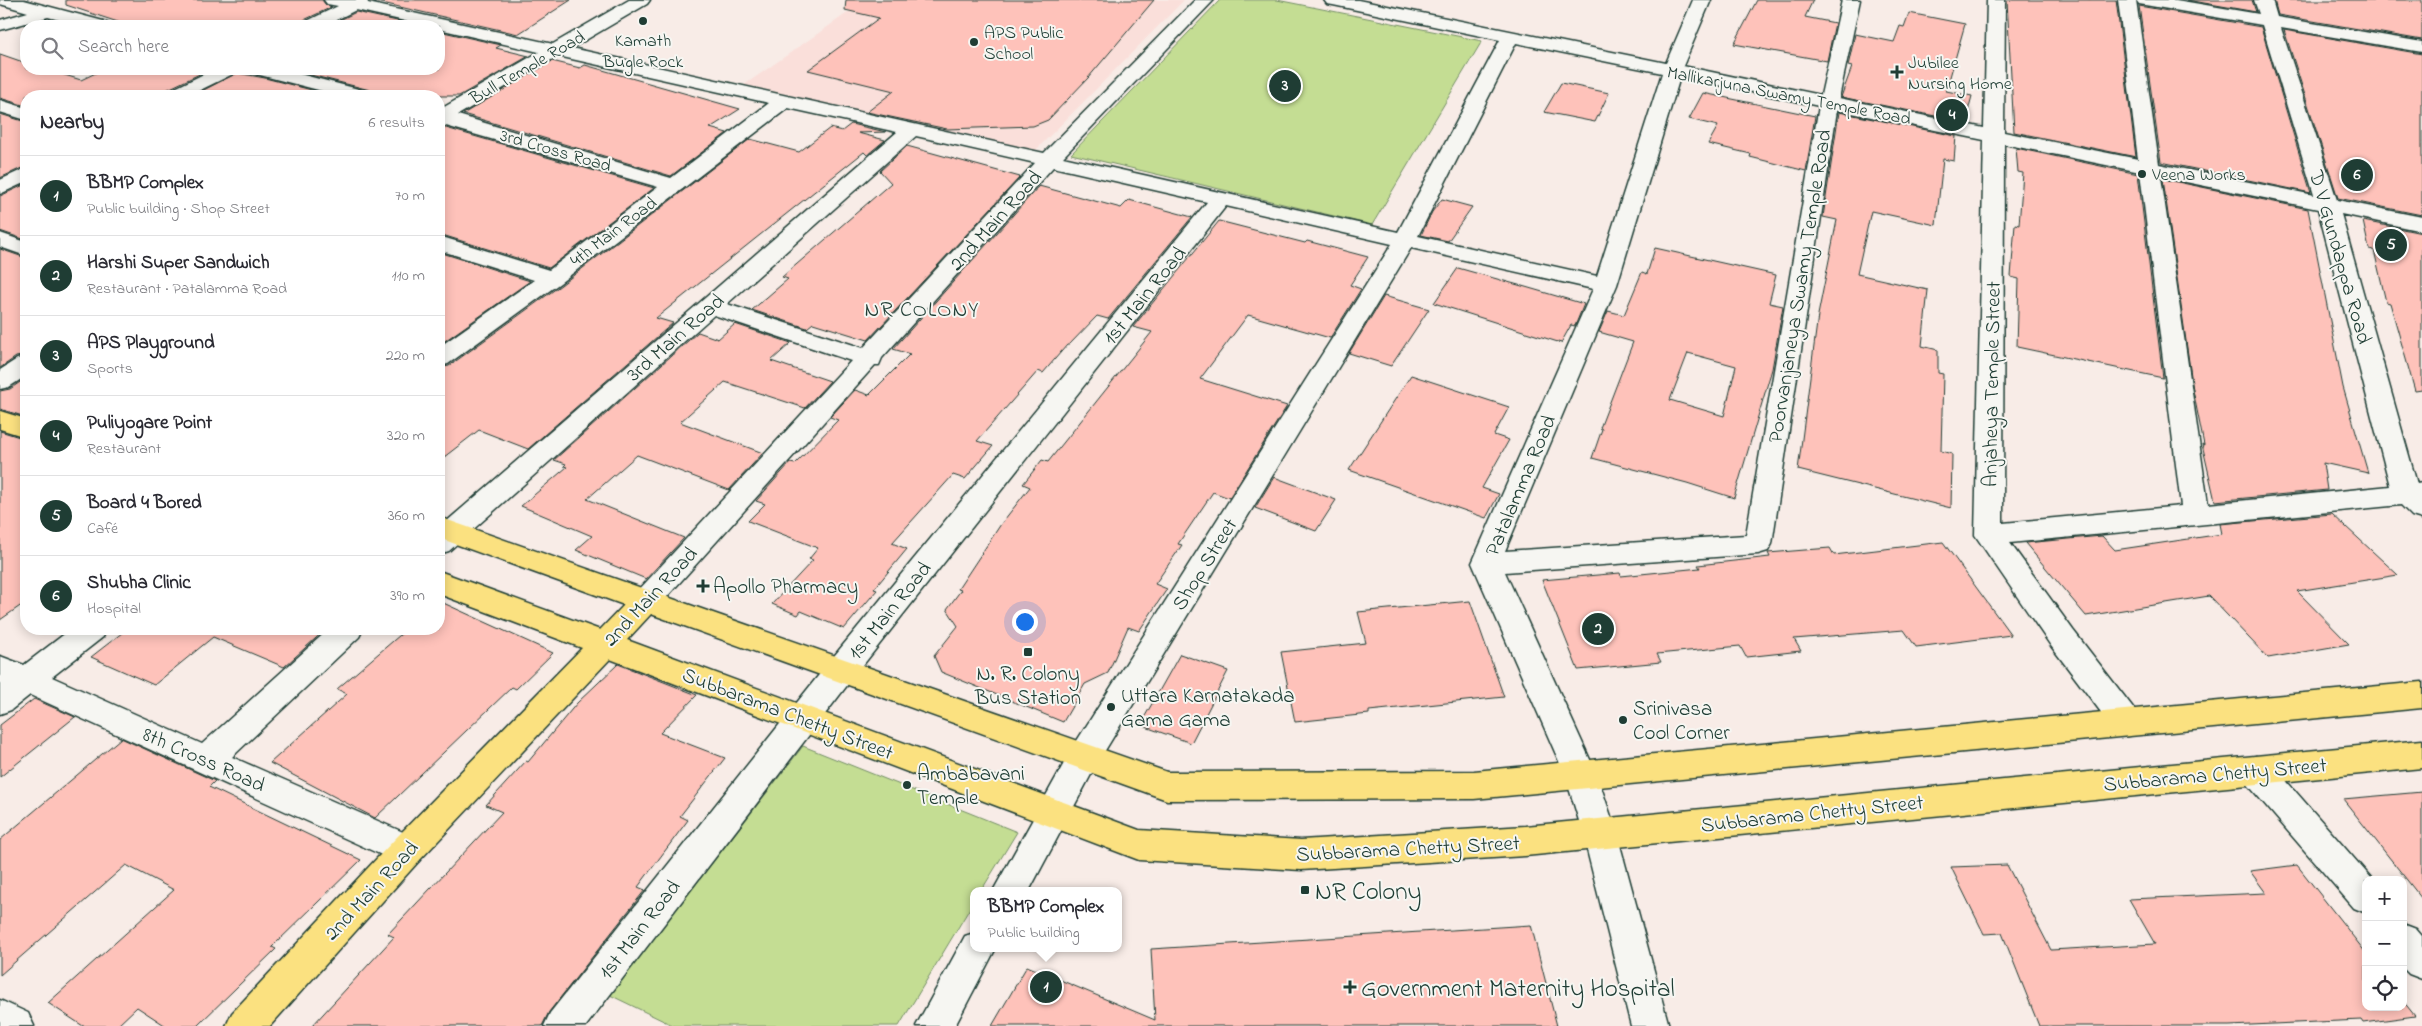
<!DOCTYPE html>
<html lang="en">
<head>
<meta charset="utf-8">
<style>
	body { margin:0; font-family:"Indie Flower",sans-serif; background:#f2f2f3; color:#2b2b33 }
	.controls { position:absolute; right:15px; bottom:15px; display:grid; overflow:hidden; border-radius:10px; box-shadow:0 2px 12px #0003 }
	.controls button { width:45px; height:45px; display:grid; place-items:center; padding:0; border:0; border-bottom:1px solid #e1e1e2; background:#fff; color:#2b2b33; font:25px sans-serif }
	.you { position:absolute; left:1024px; top:621px; width:18px; height:18px; margin:-12px; border:4px solid #fff; border-radius:50%; background:#1a73e8; box-shadow:0 0 0 8px #1a73e833 }
	.badge { display:grid; place-items:center; width:32px; height:32px; border-radius:50%; background:#1f3d34; color:#fff; font-size:16px; font-weight:700 }
	.pin { position:absolute; translate:-50% -50%; border:2px solid #fff; box-shadow:0 1px 5px #0006 }
	.popup { position:absolute; left:970px; top:887px; width:152px; height:65px; box-sizing:border-box; display:grid; place-content:center; border-radius:10px; background:#fff; filter:drop-shadow(0 1px 4px #0005); font-size:16px; white-space:nowrap; color:#7c7c81 }
	.popup b { font-size:19px; color:#2b2b33 }
	.popup::after { content:''; position:absolute; left:50%; top:100%; margin-left:-10px; border:10px solid transparent; border-top-color:#fff }
	.list { margin:0; padding:0; list-style:none }
	h2 { display:flex; justify-content:space-between; align-items:center; height:65px; margin:0; padding:0 20px; font-size:21px }
	h2 small { font-size:16px; font-weight:400; color:#7c7c81 }
	.list li { display:grid; grid-template-columns:32px 1fr auto; gap:15px; align-items:center; box-sizing:border-box; height:80px; padding:0 20px; border-top:1px solid #e1e1e2 }
	.list b { display:block; font-size:19px; white-space:nowrap }
	.list p { margin:0; font-size:16px; white-space:nowrap; color:#7c7c81 }
	.list em { font-size:16px; font-style:normal; color:#7c7c81 }
	.icon { flex:none; width:28px; height:28px; fill:none; stroke:currentColor; stroke-width:2; stroke-linecap:round; stroke-linejoin:round }
	.map { position:relative; flex:none; width:2422px; height:1026px; overflow:hidden }
	.search { position:absolute; background:#fff; box-shadow:0 2px 12px #0003; left:20px; top:20px; width:425px; height:55px; display:flex; align-items:center; gap:12px; box-sizing:border-box; padding:0 18px; border-radius:20px; color:#7c7c81; font-size:19px }
	.panel { position:absolute; background:#fff; box-shadow:0 2px 12px #0003; left:20px; top:90px; width:425px; height:545px; border-radius:20px }
	.map>svg:first-child { display:block }
	.built { fill:#fadfda }
	.green { fill:#c4dd93; stroke:#728d64 }
	.building { fill:#fec2ba; stroke:#1f3d34; fill-rule:evenodd }
	.lines { fill:none; stroke-linecap:round; stroke-linejoin:round }
	.minor-casing { stroke:#1f3d34; stroke-width:3 }
	.major-casing { stroke:#1f3d34; stroke-width:3 }
	.minor { fill:#f6f6f2; fill-rule:evenodd }
	.major { fill:#fbe180; fill-rule:evenodd }
	.poi-dot { fill:#1f3d34; stroke:#f6f6f2; stroke-width:2 }
	.labels { text-anchor:middle; stroke-width:4; stroke-linejoin:round; paint-order:stroke }
	.far-poi-label { font-size:18px; fill:#1f3d34; stroke:#f6f6f2; text-anchor:start }
	.far-street-label { font-size:18px; fill:#1f3d34; stroke:#f6f6f2 }
	.street-label { font-size:21px; fill:#1f3d34; stroke:#f6f6f2 }
	.poi-label { font-size:21px; fill:#1f3d34; stroke:#f6f6f2; text-anchor:start }
	.neighbourhood-label { font-size:22px; letter-spacing:1px; fill:#1f3d34; stroke:#f6f6f2 }
	.near-poi-label { font-size:25px; fill:#1f3d34; stroke:#f6f6f2; text-anchor:start }
</style>
</head>
<body>
<div class="map">
<svg width="2422" height="1026" viewBox="0 0 2422 1026">
	<rect width="100%" height="100%" fill="#f8ece7"/>
	<filter id="ink" filterUnits="userSpaceOnUse"><feTurbulence type="fractalNoise" baseFrequency=".02" numOctaves="2"/><feDisplacementMap in="SourceGraphic" scale="10" xChannelSelector="R" yChannelSelector="G"/><feConvolveMatrix kernelMatrix="1 2 1 2 8 2 1 2 1" color-interpolation-filters="sRGB"/></filter>
	<g filter="url(#ink)">
		<!-- built -->
		<path class="built" d="M866,0H1184L1035,151L744,85Z"/>
		<!-- green -->
		<g class="green">
			<path d="M1220,0H1277L1482,41L1372,225L1071,154Z"/>
			<path d="M803,746L1017,832L981,891H974L973,903L899,1026H674L610,995Z"/>
		</g>
		<!-- building -->
		<g class="building">
			<path d="M66,0H322L326,5L332,7L304,20L300,26H130L66,5Z"/>
			<path d="M369,0H571L518,34Z"/>
			<path d="M846,0H1154L1088,78L1048,120L1033,126L947,129L867,112L894,91L808,70L879,18L845,10Z"/>
			<path d="M1757,0H1813L1805,17L1835,23L1827,61L1734,44Z"/>
			<path d="M2007,0H2116L2136,157L2014,132Z"/>
			<path d="M2187,0H2252L2256,12Z"/>
			<path d="M2274,0H2422V40L2278,15Z"/>
			<path d="M2139,6L2261,27L2311,193L2161,162Z"/>
			<path d="M356,12L420,26H328Z"/>
			<path d="M1909,13L1965,24L1946,91L1972,96L1965,122L1841,97L1852,67L1848,66L1855,34L1894,42L1900,26L1904,27Z"/>
			<path d="M2284,30L2422,54V215L2338,198Z"/>
			<path d="M439,31L501,45L496,48L529,56L459,96H375L370,90L287,69H439Z"/>
			<path d="M0,54L26,63V69H45L81,80L104,69H210L166,90L162,96H26V106L0,98Z"/>
			<path d="M552,61L580,68L585,65L740,109L710,128L727,133L671,176L463,114Z"/>
			<path d="M237,73L265,78L335,96H192Z"/>
			<path d="M1561,83L1609,93L1595,122L1544,112Z"/>
			<path d="M1703,93L1815,116L1806,171L1750,157L1751,154L1708,144L1718,126L1689,119Z"/>
			<path d="M1839,112L1956,136L1954,161L1943,159L1936,225L1871,211L1857,274L1928,290L1922,346L1938,350V373L1943,374L1941,451L1952,454L1951,508L1798,470L1818,315L1837,220L1823,217Z"/>
			<path d="M0,114L26,122V166L0,178Z"/>
			<path d="M851,124L886,132L858,133L885,140L867,155L864,152L656,318L673,323L528,449L479,430L439,461V368L449,366L561,285L750,139L799,152L830,128L842,131Z"/>
			<path d="M439,126L654,188L549,268L439,234Z"/>
			<path d="M907,146L1020,177L868,340L813,323L807,328L752,310L788,279L782,277L891,183L880,171Z"/>
			<path d="M2016,148L2138,174L2163,378L2017,347L2019,279L2011,277L2015,224L2019,225L2023,173L2018,172Z"/>
			<path d="M2163,179L2308,209L2343,387L2368,473L2323,463L2327,490L2215,501L2202,444L2204,445L2193,390Z"/>
			<path d="M26,184V240L0,231V196Z"/>
			<path d="M1039,186L1121,208L1129,200L1192,217L1108,319L1097,316L1069,345H1067L1043,373L1038,371L977,441L993,446L965,479L953,475L892,543L907,549L874,589L877,590L844,629L801,611L798,615L772,604L813,560L809,559L818,548L748,521L765,504L756,501L790,463L795,464L838,420L830,417L855,390L869,395L910,354L893,349Z"/>
			<path d="M1442,199L1472,207L1448,241L1421,235L1432,212Z"/>
			<path d="M1219,221L1305,243L1307,241L1368,257L1350,285L1361,289L1330,338L1248,315L1200,379L1287,406L1229,498L1213,492L1178,544L1182,545L1155,584L1167,589L1139,631L1128,627L1108,673L1085,684L1063,722L941,672L934,656L958,626L947,609L961,590L958,589L1001,524L1030,487L1023,484L1042,460L1048,462L1152,332L1133,327Z"/>
			<path d="M2363,221L2422,233V390L2415,391L2390,303L2386,302L2374,250L2369,249Z"/>
			<path d="M1655,248L1776,275L1769,303L1783,306L1772,369L1734,498L1687,483L1592,458L1602,429L1600,428L1633,342L1599,332L1608,311L1624,315L1642,272L1647,274ZM1688,353L1736,366L1724,416L1670,400Z"/>
			<path d="M0,249L26,258V355L16,357L0,368Z"/>
			<path d="M439,252L530,281L439,345Z"/>
			<path d="M1458,268L1522,286L1584,304L1575,326L1571,325L1561,343L1434,303Z"/>
			<path d="M1384,296L1429,309L1391,366L1349,353Z"/>
			<path d="M735,324L791,343L771,361L830,381L805,408L725,382L680,422L763,453L729,490L637,455L587,499L684,538L646,579L576,550L592,536L521,506L567,467L564,466L566,464L554,460L698,332L718,339Z"/>
			<path d="M1411,375L1509,407L1494,435L1509,440L1482,488L1499,494L1486,518L1349,470Z"/>
			<path d="M26,378V417L0,409V391L10,389Z"/>
			<path d="M0,431L26,439V602L0,620Z"/>
			<path d="M1274,477L1336,500L1316,531L1255,508Z"/>
			<path d="M2332,514L2398,575L2297,591L2349,644L2268,658L2209,596L2086,616L2025,543L2102,536L2115,550L2222,534L2220,524Z"/>
			<path d="M1943,542L2011,635L1916,647L1904,630L1794,639L1801,651L1746,657L1740,646L1657,654L1661,662L1578,670L1542,580L1620,573L1621,576L1700,568L1698,565L1770,557L1768,553L1830,548L1834,555Z"/>
			<path d="M439,601L553,653L516,689L512,687L375,818L270,763L347,694L337,689L407,629H439Z"/>
			<path d="M1470,601L1504,697L1369,711V714L1295,722L1281,652L1366,643L1358,612Z"/>
			<path d="M127,629H326L284,667L213,637L154,685L91,657Z"/>
			<path d="M1180,654L1228,671L1191,743L1140,725Z"/>
			<path d="M618,664L697,695L660,733L725,758L680,816L688,820L638,887L645,890L549,1012L542,1026H312L394,937L388,934L502,812L486,805L526,761L528,762L577,703Z"/>
			<path d="M34,699L75,717L0,777V725Z"/>
			<path d="M121,738L215,781L209,787L361,860L272,947L276,949L197,1026H166L137,1007L117,1026H83L48,1003L174,890L126,865L0,975V840Z"/>
			<path d="M2422,792V899L2343,799Z"/>
			<path d="M2007,865L2051,950L2155,944L2129,899L2266,893L2250,871L2297,865L2366,953V1007H2403V1001L2415,1016L2363,1023L2361,1020L2229,1026H2039L2002,933L1984,934L1951,867Z"/>
			<path d="M1531,925L1557,1026H992L1027,966L1155,1020L1151,949Z"/>
		</g>
		<g class="lines">
			<defs>
				<g id="minor">
					<path d="M0,0H24L107,22L110,26H82L48,17L0,30V20L28,12L0,4Z"/>
					<path d="M324,0H367L368,3L553,44L629,0H650L647,4L572,48L1044,153L1195,0H1214L1063,157L1398,232L1500,40L1333,5L1327,4L1324,0H1358L1666,63L1693,0H1711L1683,66L1821,95L1842,0H1860L1839,98L1984,128L1987,0H2005L2004,132L2138,159L2118,0H2136L2159,164L2314,195L2262,25L2145,5L2139,4L2136,0H2176L2259,14L2254,0H2272L2277,17L2422,42V52L2281,28L2337,200L2422,217V231L2341,214L2417,484L2422,483V519L2412,516L2401,505L2010,543L2073,630L2138,714L2143,723L2138,732L2127,736L2116,732L2051,646L1975,535L1984,140L1837,110L1772,544L1768,551L1758,554L1505,572L1597,775L1617,834L1669,1026H1631L1583,834L1565,775L1472,563L1593,289L1411,248L1095,767L1029,891H993L1073,747L1392,244L1226,206L852,679L586,1026H544L550,1013L830,661L1207,202L1053,167L882,358L879,365H875L656,609L646,612L636,609L631,601L636,593L851,361L714,315L449,551L439,554V528L897,132L788,108L560,283L448,364L439,366V347L534,280L439,250V236L549,270L658,187L439,124V110L539,52L439,29V26H427L356,10L324,26H302L305,22L338,6L327,4ZM1516,43L1662,73L1597,276L1418,236ZM558,56L769,103L671,178L458,115ZM1680,77L1819,106L1746,535L1505,551L1617,285ZM916,136L1035,163L863,348L727,304ZM2004,144L2140,172L2181,506L2003,523ZM2161,177L2318,209L2390,486L2208,504Z"/>
					<path d="M214,69H237L235,73L188,96H164L167,92Z"/>
					<path d="M250,69H280L370,92L373,96H342L252,73Z"/>
					<path d="M0,100L26,108V120L0,112Z"/>
					<path d="M26,168V182L0,194V180Z"/>
					<path d="M0,233L26,242V256L0,247Z"/>
					<path d="M26,357V376L9,387L0,389V370L17,359Z"/>
					<path d="M71,629H107L103,637L52,677L202,744L329,629H363L359,637L232,757L419,839L424,850L419,861L407,865L395,861L30,695L11,710L0,714V656L24,665Z"/>
					<path d="M2256,756L2268,760L2373,880H2366V913L2354,908L2244,780L2240,770L2244,760Z"/>
					<path d="M2403,924L2416,929L2422,936V979L2409,974L2403,968Z"/>
					<path d="M974,933V948H996L955,1026H916L965,936Z"/>
					<path d="M0,1000L28,1013L34,1026H0Z"/>
				</g>
				<g id="major">
					<path d="M0,411L26,419V437L0,429Z"/>
					<path d="M439,517L1167,772L1474,771L2422,682V708L1474,799L1167,800L651,614L627,640L1139,830L1301,840L1525,826L2422,740V768L1525,856L1301,870L1139,860L610,659L419,861L270,1026H226L232,1013L395,839L582,648L439,594V571L600,630L624,605L439,538Z"/>
				</g>
			</defs>
			<!-- minor casing -->
			<use href="#minor" class="minor-casing"/>
			<!-- major casing -->
			<use href="#major" class="major-casing"/>
			<!-- minor -->
			<use href="#minor" class="minor"/>
			<!-- major -->
			<use href="#major" class="major"/>
		</g>
	</g>
	<!-- markers -->
	<g class="poi-dot">
		<circle cx="643" cy="21" r="5"/>
		<circle cx="974" cy="42" r="5"/>
		<path d="M1894.5 64.5h5v5h5v5h-5v5h-5v-5h-5v-5h5z"/>
		<circle cx="2142" cy="174" r="5"/>
		<path d="M700.5 578.5h5v5h5v5h-5v5h-5v-5h-5v-5h5z"/>
		<rect x="1023" y="647" width="10" height="10" rx="2.5"/>
		<circle cx="1111" cy="707" r="5"/>
		<circle cx="1623" cy="720" r="5"/>
		<circle cx="907" cy="785" r="5"/>
		<rect x="1300" y="885" width="10" height="10" rx="2.5"/>
		<path d="M1347.5 979.5h5v5h5v5h-5v5h-5v-5h-5v-5h5z"/>
	</g>
	<g class="labels">
		<!-- far-poi labels -->
		<g class="far-poi-label">
			<text x="984" y="38">APS Public<tspan x="984" dy="21">School</tspan></text>
			<text x="643" y="46" text-anchor="middle">Kamath<tspan x="643" dy="21">Bugle Rock</tspan></text>
			<text x="1908" y="68">Jubilee<tspan x="1908" dy="21">Nursing Home</tspan></text>
			<text x="2152" y="180">Veena Works</text>
		</g>
		<!-- far-street labels -->
		<g class="far-street-label">
			<text transform="translate(527 67) rotate(-30)" y="6">Bull Temple Road</text>
			<text transform="translate(1789 95) rotate(11)" y="6">Mallikarjuna Swamy Temple Road</text>
			<text transform="translate(556 150) rotate(16)" y="6">3rd Cross Road</text>
			<text transform="translate(613 231) rotate(-37)" y="6">4th Main Road</text>
		</g>
		<!-- street labels -->
		<g class="street-label">
			<text transform="translate(995 220) rotate(-48)" y="7">2nd Main Road</text>
			<text transform="translate(2341 257) rotate(74)" y="7">D V Gundappa Road</text>
			<text transform="translate(1799 286) rotate(-81)" y="7">Poorvanjaneya Swamy Temple Road</text>
			<text transform="translate(1144 295) rotate(-51)" y="7">1st Main Road</text>
			<text transform="translate(675 337) rotate(-41)" y="7">3rd Main Road</text>
			<text transform="translate(1991 384) rotate(-89)" y="7">Anjaheya Temple Street</text>
			<text transform="translate(1520 485) rotate(-67)" y="7">Patalamma Road</text>
			<text transform="translate(1204 564) rotate(-58)" y="7">Shop Street</text>
			<text transform="translate(650 596) rotate(-47)" y="7">2nd Main Road</text>
			<text transform="translate(889 610) rotate(-51)" y="7">1st Main Road</text>
			<text transform="translate(788 713) rotate(21)" y="7">Subbarama Chetty Street</text>
			<text transform="translate(204 759) rotate(24)" y="7">8th Cross Road</text>
			<text transform="translate(2215 774) rotate(-5)" y="7">Subbarama Chetty Street</text>
			<text transform="translate(1812 813) rotate(-6)" y="7">Subbarama Chetty Street</text>
			<text transform="translate(1408 848) rotate(-3)" y="7">Subbarama Chetty Street</text>
			<text transform="translate(371 890) rotate(-47)" y="7">2nd Main Road</text>
			<text transform="translate(639 929) rotate(-52)" y="7">1st Main Road</text>
		</g>
		<!-- poi labels -->
		<g class="poi-label">
			<text x="713" y="593">Apollo Pharmacy</text>
			<text x="1028" y="680" text-anchor="middle">N. R. Colony<tspan x="1028" dy="24">Bus Station</tspan></text>
			<text x="1121" y="702">Uttara Karnatakada<tspan x="1121" dy="24">Gama Gama</tspan></text>
			<text x="1633" y="715">Srinivasa<tspan x="1633" dy="24">Cool Corner</tspan></text>
			<text x="917" y="780">Ambabavani<tspan x="917" dy="24">Temple</tspan></text>
		</g>
		<!-- neighbourhood labels -->
		<g class="neighbourhood-label">
			<text x="922" y="316">NR COLONY</text>
		</g>
		<!-- near-poi labels -->
		<g class="near-poi-label">
			<text x="1315" y="899">NR Colony</text>
			<text x="1361" y="996">Government Maternity Hospital</text>
		</g>
	</g>
</svg>
<div class="controls">
<button>+</button>
<button>−</button>
<button><svg class="icon" aria-label="locate" viewBox="0 0 24 24"><circle cx="12" cy="12" r="6"/><path d="M12 2v4M12 18v4M2 12h4M18 12h4"/></svg></button>
</div>
<div class="you"></div>
<div class="pin badge" style="left:1046px;top:987px">1</div>
<div class="popup"><b>BBMP Complex</b>Public building</div>
<div class="pin badge" style="left:1598px;top:629px">2</div>
<div class="pin badge" style="left:1285px;top:86px">3</div>
<div class="pin badge" style="left:1952px;top:115px">4</div>
<div class="pin badge" style="left:2391px;top:245px">5</div>
<div class="pin badge" style="left:2357px;top:175px">6</div>
<div class="search"><svg class="icon" aria-label="search" viewBox="0 0 24 24"><circle cx="10" cy="10" r="6"/><path d="M15 15l6 6"/></svg>Search here</div>
<section class="panel">
<h2>Nearby<small>6 results</small></h2>
<ul class="list">
<li><span class="badge">1</span><div><b>BBMP Complex</b><p>Public building · Shop Street</p></div><em>70 m</em></li>
<li><span class="badge">2</span><div><b>Harshi Super Sandwich</b><p>Restaurant · Patalamma Road</p></div><em>110 m</em></li>
<li><span class="badge">3</span><div><b>APS Playground</b><p>Sports</p></div><em>220 m</em></li>
<li><span class="badge">4</span><div><b>Puliyogare Point</b><p>Restaurant</p></div><em>320 m</em></li>
<li><span class="badge">5</span><div><b>Board 4 Bored</b><p>Café</p></div><em>360 m</em></li>
<li><span class="badge">6</span><div><b>Shubha Clinic</b><p>Hospital</p></div><em>390 m</em></li>
</ul>
</section>
</div>
</body>
</html>
